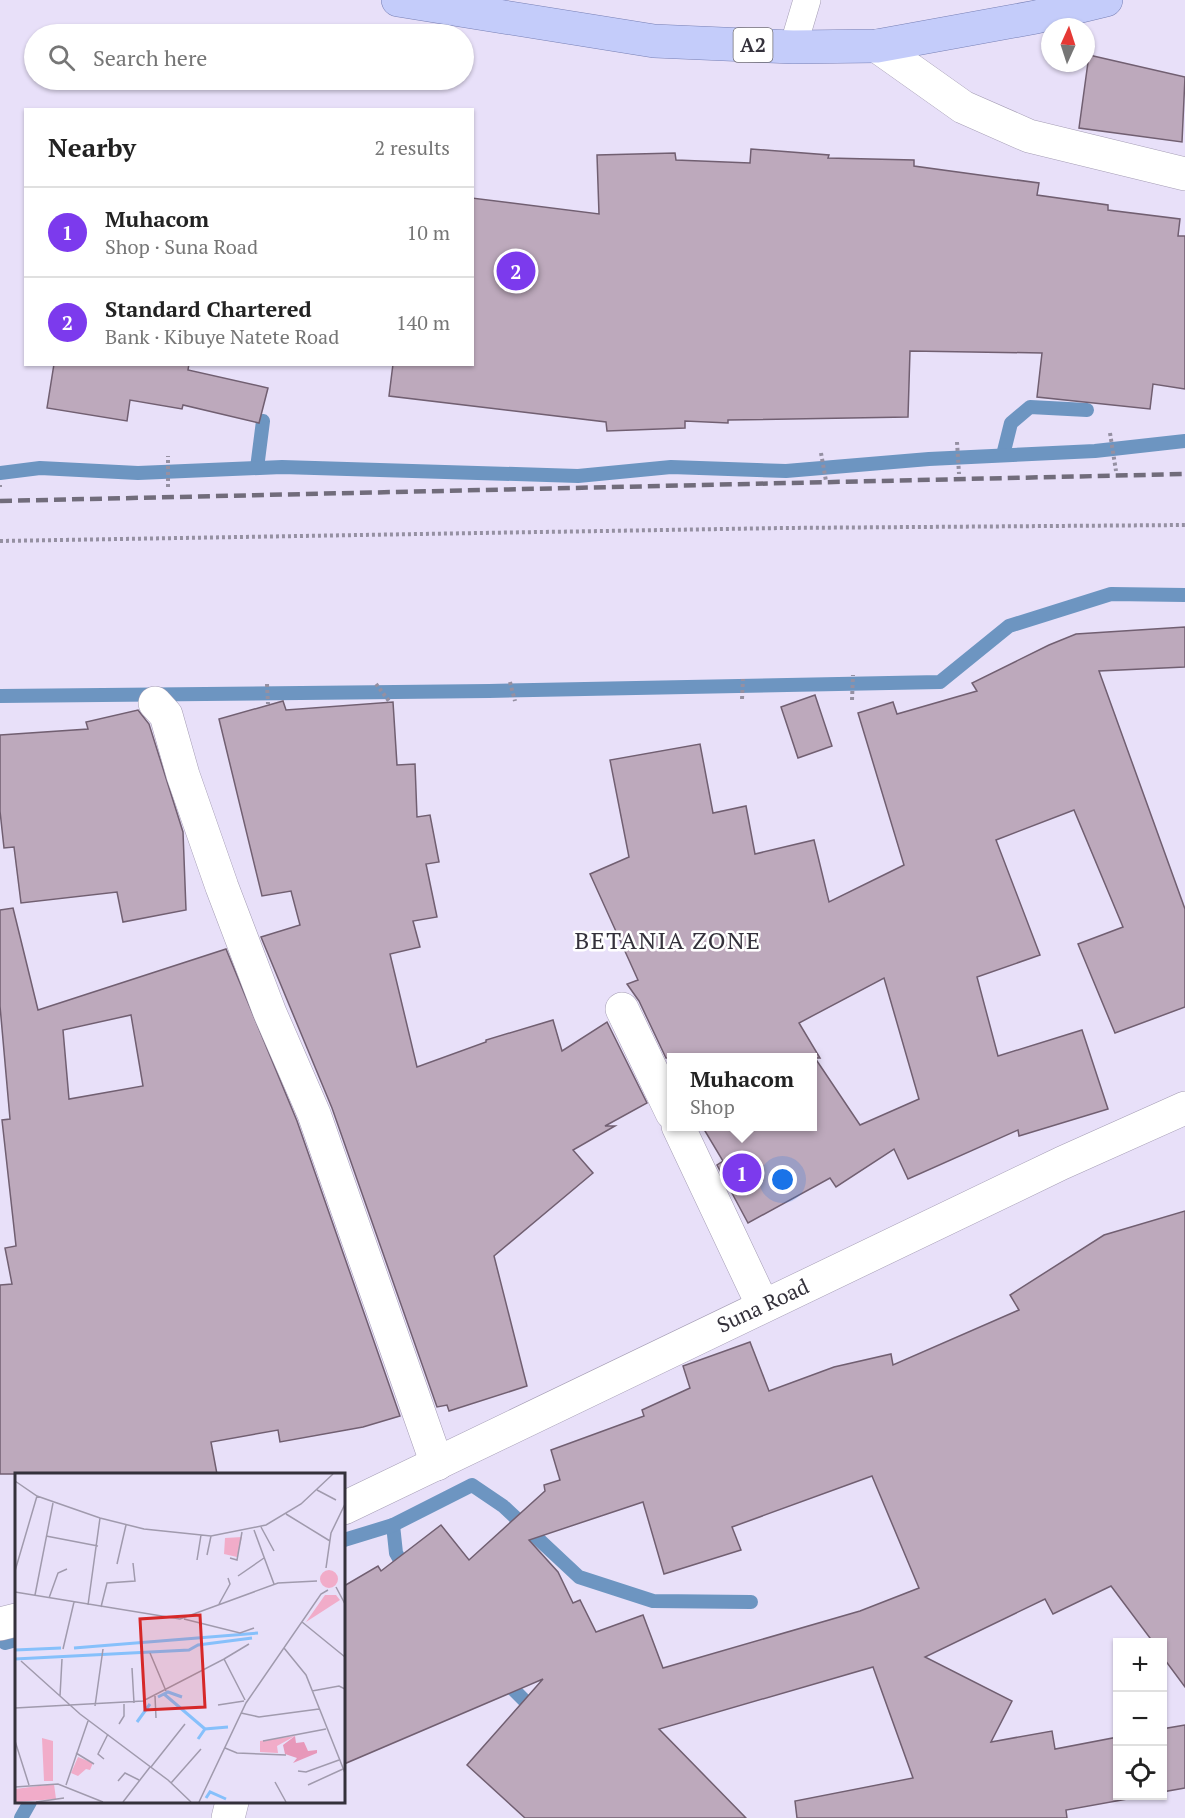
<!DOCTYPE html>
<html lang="en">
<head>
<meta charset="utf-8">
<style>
	body { margin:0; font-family:"PT Serif",serif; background:#f2f2f2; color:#222 }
	.controls { position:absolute; right:18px; bottom:18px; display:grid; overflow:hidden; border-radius:0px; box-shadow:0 2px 4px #0004 }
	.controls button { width:54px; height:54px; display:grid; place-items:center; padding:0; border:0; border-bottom:2px solid #e0e0e0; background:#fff; color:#222; font:30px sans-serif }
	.compass { position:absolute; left:1041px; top:18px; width:54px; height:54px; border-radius:50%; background:#fff; box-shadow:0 2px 4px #0004; rotate:3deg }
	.you { position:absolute; left:783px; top:1180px; width:21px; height:21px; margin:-15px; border:4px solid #fff; border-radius:50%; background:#1a73e8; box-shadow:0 0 0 9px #1a73e833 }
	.badge { display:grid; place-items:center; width:39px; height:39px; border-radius:50%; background:#7c3aed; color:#fff; font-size:20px; font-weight:700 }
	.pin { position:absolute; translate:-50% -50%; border:3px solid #fff; box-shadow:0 2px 6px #0006 }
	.popup { position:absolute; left:667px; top:1053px; width:150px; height:78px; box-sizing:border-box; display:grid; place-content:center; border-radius:0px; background:#fff; filter:drop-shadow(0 2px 4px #0005); font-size:20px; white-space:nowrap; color:#767676 }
	.popup b { font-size:22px; color:#222 }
	.popup::after { content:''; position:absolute; left:50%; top:100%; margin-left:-12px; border:12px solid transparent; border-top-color:#fff }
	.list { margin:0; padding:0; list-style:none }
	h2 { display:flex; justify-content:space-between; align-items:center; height:78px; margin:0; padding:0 24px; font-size:26px }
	h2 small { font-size:20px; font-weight:400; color:#767676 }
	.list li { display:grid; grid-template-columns:39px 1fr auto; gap:18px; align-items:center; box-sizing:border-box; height:90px; padding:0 24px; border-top:2px solid #e0e0e0 }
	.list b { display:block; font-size:22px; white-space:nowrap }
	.list p { margin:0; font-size:20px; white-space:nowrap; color:#767676 }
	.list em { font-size:20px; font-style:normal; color:#767676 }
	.icon { flex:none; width:33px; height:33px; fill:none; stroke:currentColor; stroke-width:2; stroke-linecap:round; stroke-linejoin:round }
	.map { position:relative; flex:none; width:1185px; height:1818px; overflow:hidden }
	.search { position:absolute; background:#fff; box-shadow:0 2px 4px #0004; left:24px; top:24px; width:450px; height:66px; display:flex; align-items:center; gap:15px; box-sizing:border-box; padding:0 21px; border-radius:33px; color:#767676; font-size:22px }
	.panel { position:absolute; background:#fff; box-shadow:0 2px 4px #0004; left:24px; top:108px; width:450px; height:258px; border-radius:0px }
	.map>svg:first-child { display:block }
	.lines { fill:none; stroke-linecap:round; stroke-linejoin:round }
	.stream { stroke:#6d95c1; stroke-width:14 }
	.building { fill:#bda9bc; stroke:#715f71; stroke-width:1.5; fill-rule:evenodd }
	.service-casing { stroke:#a49cb4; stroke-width:28 }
	.minor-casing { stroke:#a49cb4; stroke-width:34 }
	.tertiary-casing { stroke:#a49cb4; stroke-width:34 }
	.primary-casing { stroke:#7880b5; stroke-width:34 }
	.path { stroke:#9590a2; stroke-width:4; stroke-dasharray:3 3; stroke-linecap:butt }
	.service { stroke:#fff; stroke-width:27 }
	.minor { stroke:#fff; stroke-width:33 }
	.tertiary { stroke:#fff; stroke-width:33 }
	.primary { stroke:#c4ccfa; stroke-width:33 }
	.rail { stroke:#716c7b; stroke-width:4.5; stroke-dasharray:12 6; stroke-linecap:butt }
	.labels { text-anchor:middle; stroke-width:5; stroke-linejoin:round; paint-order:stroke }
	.shield { fill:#fff; stroke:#716f76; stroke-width:1.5 }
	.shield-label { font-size:20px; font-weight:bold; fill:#34313b }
	.street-label { font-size:21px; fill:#34313b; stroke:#fff }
	.quarter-label { font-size:24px; letter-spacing:1.5px; fill:#34313b; stroke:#fff }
	.inset-river { fill:none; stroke:#86c0fb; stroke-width:3 }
	.inset-road { fill:none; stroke:#a09aad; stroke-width:1.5 }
	.view { fill:#d62828; fill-opacity:0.15; stroke:#d62828; stroke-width:3 }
	.inset-edge { fill:none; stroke:#34313b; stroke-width:3 }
</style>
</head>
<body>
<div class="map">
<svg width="1185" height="1818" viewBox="0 0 1185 1818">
	<rect width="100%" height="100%" fill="#e8e0f9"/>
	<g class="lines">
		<!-- stream -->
		<g class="stream">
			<path d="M1003,455L1011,423L1030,407L1087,410"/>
			<path d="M257,468L263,421"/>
			<path d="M0,473L40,468L138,473L282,467L578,476L671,467L786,471L929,459L1095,451L1185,441"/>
			<path d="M0,696L489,691L940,682L1009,626L1111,594L1185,595"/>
			<path d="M393,1525L396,1553L408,1574"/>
			<path d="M344,1540L393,1525L472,1485L503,1506L579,1577L653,1601L751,1602"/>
			<path d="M5,1643L16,1640"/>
			<path d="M503,1679L536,1712"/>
			<path d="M21,1818L30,1802"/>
		</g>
	</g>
	<!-- building -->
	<g class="building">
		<path d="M1089,55L1185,77L1182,142L1079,128Z"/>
		<path d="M751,149L829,155L828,158L914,160V166L1039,183L1037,195L1108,205V210L1180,219L1178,236H1185V389L1153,384L1150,409L1037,397L1042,353L910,351L908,417L728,420V423L685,421V428L607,431L606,422L389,396L393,364H472V198L599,214L597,155L675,153L676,160L750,163Z"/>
		<path d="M54,364H189L188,370L268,388L259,423L183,405L182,409L130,400L127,421L47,408Z"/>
		<path d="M1185,627V667L1099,671L1185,909V1007L1115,1033L1078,944L1123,927L1074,810L996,840L1040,955L977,977L998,1056L1082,1030L1108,1109L1019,1136L1018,1130L908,1179L894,1149L836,1187L830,1178L748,1223L717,1165L723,1161L702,1126H813V1058H666L639,1001L627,984L638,980L590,874L629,857L610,760L700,744L713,813L746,806L755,854L814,840L829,902L904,865L858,713L893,702L897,714L977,691L972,683L1049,645L1076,634ZM884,978L919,1099L860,1125L815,1058H820L799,1023Z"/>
		<path d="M815,695L832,746L798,758L781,707Z"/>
		<path d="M283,701L286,710L393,702L397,765L415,764L417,817L430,815L439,862L426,864L437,917L413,921L420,947L390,954L417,1067L486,1042V1040L553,1020L562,1051L607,1022L647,1103L605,1126H615L573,1150L593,1173L494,1256L527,1386L449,1411L447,1405L437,1407L332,1108L261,937L300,925L291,891L262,896L219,719Z"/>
		<path d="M138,710L149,724L183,832L186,910L123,922L117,892L21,903L14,847L4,848L0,811V735L88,729L86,722Z"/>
		<path d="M13,908L38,1010L226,949L297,1121L400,1416L363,1427L280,1442L278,1430L211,1442L217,1474H0V1285L12,1284L5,1248L16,1246L2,1120L10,1119L0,1006V910ZM131,1015L143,1086L69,1099L63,1030Z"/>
		<path d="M1185,1211V1687L1162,1656V1642H1153L1111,1586L1053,1614L1045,1599L925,1657L1012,1701L991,1742L1052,1731L1055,1749L1118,1737V1796H1144L1066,1810L1067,1818H797L795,1801L913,1778L873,1667L659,1729L746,1818H525L467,1765L543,1679L344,1764V1586L378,1566L381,1571L441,1525L469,1560L545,1491L544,1485L560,1480L551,1450L644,1416L642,1410L690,1388L683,1366L750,1342L769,1391L834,1367L891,1354L893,1365L1019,1310L1010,1295L1104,1235ZM872,1476L919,1588L860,1611L663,1668L643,1615L596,1632L580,1600L573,1603L558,1572L529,1540L643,1502L664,1574L741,1550L732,1527Z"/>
		<path d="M1185,1725V1788L1162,1792V1729Z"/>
	</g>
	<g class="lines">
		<defs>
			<path id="service" d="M793,47L807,0"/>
			<g id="minor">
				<path d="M877,46L963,107L1029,136L1185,174"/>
				<path d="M155,703L166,715L183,775L222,887L270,1013L314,1114L437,1464"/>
				<path d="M622,1009L672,1113"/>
				<path d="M678,1126L763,1306"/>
				<path d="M228,1818L232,1802"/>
			</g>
			<g id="tertiary">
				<path d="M344,1508L1062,1163L1185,1108"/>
				<path d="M0,1624L16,1620"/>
			</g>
			<path id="primary" d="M398,0L654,41L793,47L877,46L1036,17L1106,0"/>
		</defs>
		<!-- service casing -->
		<use href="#service" class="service-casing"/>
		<!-- minor casing -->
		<use href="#minor" class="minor-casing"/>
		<!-- tertiary casing -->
		<use href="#tertiary" class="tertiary-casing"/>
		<!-- primary casing -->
		<use href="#primary" class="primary-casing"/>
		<!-- path -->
		<g class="path">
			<path d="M1110,433L1116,471"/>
			<path d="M957,442L959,474"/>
			<path d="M821,453L826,481"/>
			<path d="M0,485V487"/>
			<path d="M168,487V456"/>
			<path d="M0,541L782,528L1185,525"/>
			<path d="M510,682L515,701"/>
			<path d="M267,684L268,704"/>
			<path d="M376,684L389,701"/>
			<path d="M742,699L743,679"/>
			<path d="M852,700L853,675"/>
		</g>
		<!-- service -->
		<use href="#service" class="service"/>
		<!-- minor -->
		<use href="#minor" class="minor"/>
		<!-- tertiary -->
		<use href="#tertiary" class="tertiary"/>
		<!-- primary -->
		<use href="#primary" class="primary"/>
		<!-- rail -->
		<path class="rail" d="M0,501L1185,474"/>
	</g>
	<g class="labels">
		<!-- shield labels -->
		<rect class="shield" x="733.5" y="28" width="39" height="34" rx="4.5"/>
		<g class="shield-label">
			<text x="753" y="52">A2</text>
		</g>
		<!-- street labels -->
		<g class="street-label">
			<text transform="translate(763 1306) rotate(-25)" y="7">Suna Road</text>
		</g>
		<!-- quarter labels -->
		<g class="quarter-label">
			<text x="668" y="949">BETANIA ZONE</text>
		</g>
	</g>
	<!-- overview -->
	<g transform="translate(15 1473)">
		<rect width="330" height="330" fill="#e8e0f9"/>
		<path d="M227,64L222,84L209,81L210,65ZM305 106a9 9 0 1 1 18 0a9 9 0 1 1-18 0ZM310,122H321L325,127L291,149ZM280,263L262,273L263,280L245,279V268ZM27,265L38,268V308H29ZM63,284L78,290L75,297L71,296L63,303L56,300ZM39,311L41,326L0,329V316Z" fill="#f1acc9"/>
		<path d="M280,263L281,270L289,269L293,278L302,277V280L278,290L282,285L270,281L268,272Z" fill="#e798ba"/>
		<path class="inset-river" d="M59,175L243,160M0,177L46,175M0,186L174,177L183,172L237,165M149,221L190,256M143,224L153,219L167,224M122,249L135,231M183,266L190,256L213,254M191,325L195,319L211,326"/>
		<path class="inset-road" d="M0,8L22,23L85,45L129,56L196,63L251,52L286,31L318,1M302,17L321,27M271,41L315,68M246,54L259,78M239,57L259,111M31,63L83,73M192,82L196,63M215,85L222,87L227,59M182,87L186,62M102,91L111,52M311,95L316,60L330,31M0,98L22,23M223,103L249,85M321,114L330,131M0,119L165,146L263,110L302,108M20,122L38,30M34,125L43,100L52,96M204,131L215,111L213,105M73,132L85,45M86,134L92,110L120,108L118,90M169,146L225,160L239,155M287,149L330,184M269,175L291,202L330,300M48,176L59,129M135,180L151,218M209,186L234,171M6,188L65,241L153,307L176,329M117,195L119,230M297,218L324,213L330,216M45,223L47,186M140,223L141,245M203,232L229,228M80,233L88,176M0,235L128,228L209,186L230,227M226,240L244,244L304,236M104,251L109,243V231M0,268L14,312M248,268L311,256M210,275L222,280L271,282M61,280L79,291M89,286L83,281L93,261M136,294L170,251M283,298L291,299L324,287M103,308L110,300L124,307M260,309L271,329M156,310L186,276M51,312L73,248M293,312L328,296M0,314L43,311L88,329M21,329L49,325M108,329L135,294M184,329L231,230L306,121L313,117"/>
		<path class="view" d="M185,142L190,234L130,237L125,146Z"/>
		<rect width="330" height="330" class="inset-edge"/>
	</g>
</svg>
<div class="controls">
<button>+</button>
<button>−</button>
<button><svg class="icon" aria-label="locate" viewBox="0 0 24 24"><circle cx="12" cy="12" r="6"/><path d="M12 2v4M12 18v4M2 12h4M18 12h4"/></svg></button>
</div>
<svg class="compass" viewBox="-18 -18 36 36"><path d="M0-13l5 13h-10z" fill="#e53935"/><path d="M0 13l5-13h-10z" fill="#767676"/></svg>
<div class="you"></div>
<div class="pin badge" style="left:742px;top:1173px">1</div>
<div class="popup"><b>Muhacom</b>Shop</div>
<div class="pin badge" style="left:516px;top:271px">2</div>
<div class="search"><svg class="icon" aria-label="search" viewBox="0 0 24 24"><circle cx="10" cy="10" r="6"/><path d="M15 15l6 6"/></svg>Search here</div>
<section class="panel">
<h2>Nearby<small>2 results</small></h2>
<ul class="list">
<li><span class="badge">1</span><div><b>Muhacom</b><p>Shop · Suna Road</p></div><em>10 m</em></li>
<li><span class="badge">2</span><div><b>Standard Chartered</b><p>Bank · Kibuye Natete Road</p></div><em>140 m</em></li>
</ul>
</section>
</div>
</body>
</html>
